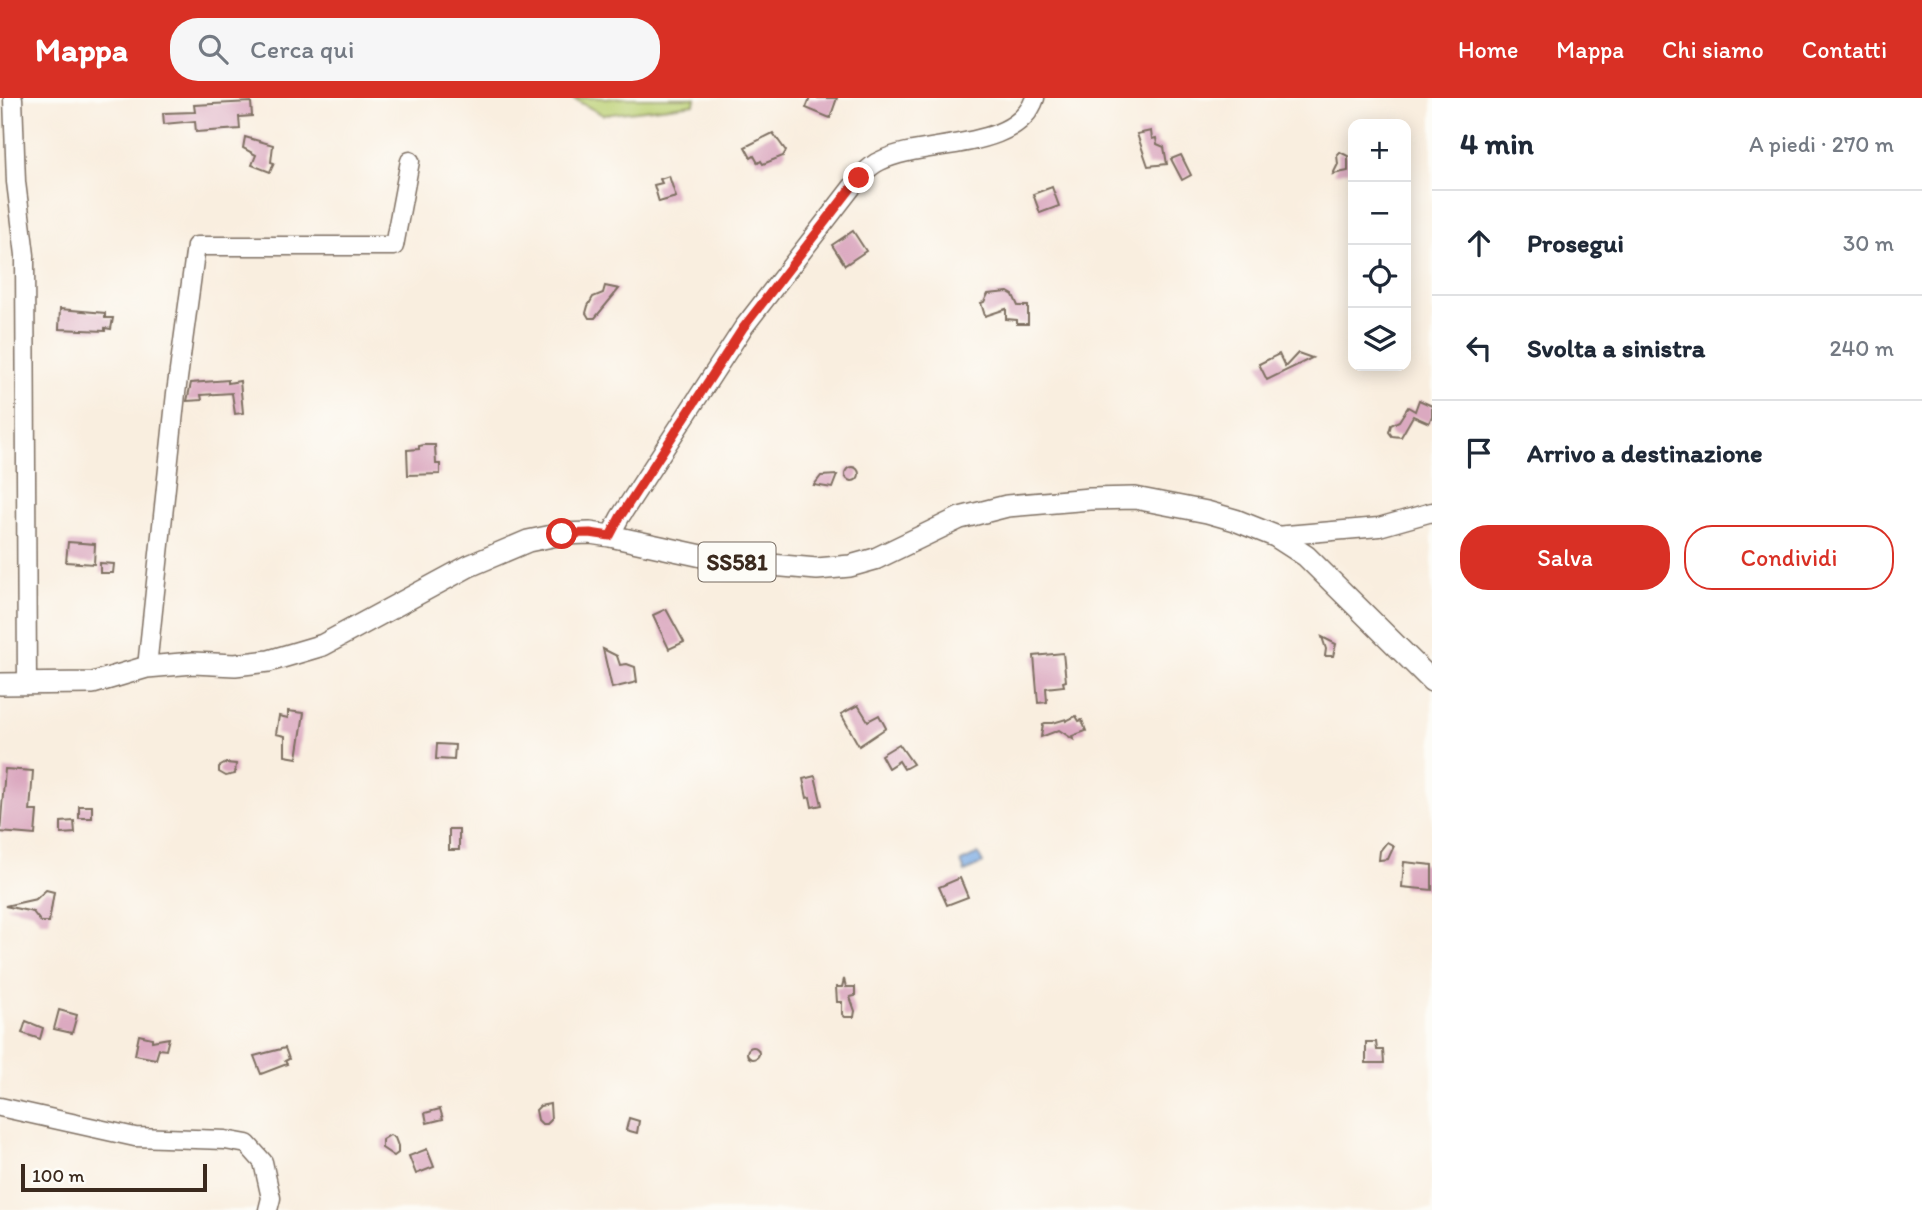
<!DOCTYPE html>
<html lang="it">
<head>
<meta charset="utf-8">
<style>
	body { margin:0; font-family:Itim,sans-serif; background:#f6f6f7; color:#1f2937 }
	.controls { position:absolute; right:21px; top:21px; display:grid; overflow:hidden; border-radius:14px; box-shadow:0 4px 18px #0003 }
	.controls button { width:63px; height:63px; display:grid; place-items:center; padding:0; border:0; border-bottom:2px solid #e0e1e3; background:#fff; color:#1f2937; font:35px sans-serif }
	.scale { position:absolute; left:21px; bottom:18px; width:186px; box-sizing:border-box; padding-left:7px; border:4px solid #3b2a1e; border-top:0; font-size:19px; line-height:24px; white-space:nowrap; color:#3b2a1e; -webkit-text-stroke:5px #fdfcf7; paint-order:stroke }
	.stop { position:absolute; width:21px; height:21px; margin:-16px; border:5px solid #d93025; border-radius:50%; background:#fff }
	.stop.end { background:#d93025; border-color:#fff; box-shadow:0 2px 7px #0008 }
	.list { margin:0; padding:0; list-style:none }
	h2 { display:flex; justify-content:space-between; align-items:center; height:91px; margin:0; padding:0 28px; font-size:30px }
	h2 small { font-size:23px; font-weight:400; color:#747a83 }
	.list li { display:grid; grid-template-columns:46px 1fr auto; gap:21px; align-items:center; box-sizing:border-box; height:105px; padding:0 28px; border-top:2px solid #e0e1e3 }
	.list b { display:block; font-size:26px; white-space:nowrap }
	.list em { font-size:23px; font-style:normal; color:#747a83 }
	.actions { display:flex; gap:14px; padding:21px 28px }
	.actions a { flex:1; padding:16px 0; border:2px solid #d93025; border-radius:28px; text-align:center; font-size:24px; color:#d93025 }
	.actions .main { background:#d93025; color:#fff }
	.icon { flex:none; width:38px; height:38px; fill:none; stroke:currentColor; stroke-width:2; stroke-linecap:round; stroke-linejoin:round }
	.map { position:relative; flex:none; width:1432px; height:1112px; overflow:hidden }
	header { display:flex; align-items:center; gap:42px; box-sizing:border-box; height:98px; padding:0 35px; background:#d93025; color:#fff }
	header strong { font-size:33px }
	nav { display:flex; gap:38px; margin-inline-start:auto; font-size:24px }
	.search { width:490px; height:63px; background:#f6f6f7; display:flex; align-items:center; gap:18px; box-sizing:border-box; padding:0 24px; border-radius:28px; color:#747a83; font-size:26px }
	main { display:flex }
	aside { flex:1; background:#fff }
	.map>svg:first-child { display:block }
	.green { fill:#bcd074; stroke:#7c7d49; stroke-width:2 }
	.water { fill:#77a8e2; stroke:#596980; stroke-width:2 }
	.building { fill:#dba9c0 }
	.lines { fill:none; stroke-linecap:round; stroke-linejoin:round }
	.minor-casing { stroke:#7e6f62; stroke-width:21 }
	.major-casing { stroke:#7e6f62; stroke-width:24 }
	.minor { stroke:#fff; stroke-width:18 }
	.major { stroke:#fff; stroke-width:21 }
	.route { stroke:#d93025; stroke-width:9 }
	.labels { text-anchor:middle; stroke-width:7; stroke-linejoin:round; paint-order:stroke }
	.shield { fill:#fdfcf7; stroke:#75695f; stroke-width:2 }
	.shield-label { font-size:23px; font-weight:bold; fill:#3b2a1e }
</style>
</head>
<body>
<header>
<strong>Mappa</strong>
<div class="search"><svg class="icon" aria-label="search" viewBox="0 0 24 24"><circle cx="10" cy="10" r="6"/><path d="M15 15l6 6"/></svg>Cerca qui</div>
<nav><a>Home</a><a>Mappa</a><a>Chi siamo</a><a>Contatti</a></nav>
</header>
<main>
<div class="map">
<svg width="1432" height="1112" viewBox="0 0 1432 1112">
	<rect width="100%" height="100%" fill="#fdfcf7"/>
	<filter id="ink" filterUnits="userSpaceOnUse"><feTurbulence type="fractalNoise" baseFrequency=".0143" numOctaves="2"/><feDisplacementMap in="SourceGraphic" scale="14" xChannelSelector="R" yChannelSelector="G"/><feConvolveMatrix kernelMatrix="1 2 1 2 8 2 1 2 1" color-interpolation-filters="sRGB"/></filter>
	<filter id="wash" filterUnits="userSpaceOnUse"><feTurbulence type="fractalNoise" baseFrequency=".00686" numOctaves="4" result="noise"/><feDisplacementMap in="SourceGraphic" scale="28" xChannelSelector="R" yChannelSelector="G"/><feGaussianBlur stdDeviation="1.57" result="paint"/><feColorMatrix in="noise" values="0 0 0 0 0 0 0 0 0 0 0 0 0 0 0 0 0 1.4 0 .05"/><feComposite in="paint" operator="in"/></filter>
	<g filter="url(#wash)">
		<rect width="100%" height="100%" fill="#f9eedf"/>
		<!-- green -->
		<path class="green" d="M572,0H695L694,6L603,17Z"/>
		<!-- water -->
		<path class="water" d="M978,756L983,765L965,774L961,764Z"/>
		<g id="blocks">
			<!-- building -->
			<g class="building">
				<path d="M810,0H837L830,20L806,10Z"/>
				<path d="M251,4L252,18L239,19L240,31L196,34L195,23L164,26L163,15L195,14L194,7Z"/>
				<path d="M1151,33L1152,41L1156,40L1157,46L1164,49L1167,66L1148,68L1137,36Z"/>
				<path d="M773,35L786,53L783,58L763,66L761,63L758,65L754,58L751,60L745,49Z"/>
				<path d="M245,39L273,47L271,64L274,65L270,74L252,67L256,57L243,50Z"/>
				<path d="M1340,54L1348,58V73L1333,76L1338,66L1337,57Z"/>
				<path d="M1181,57L1191,77L1182,82L1171,61Z"/>
				<path d="M669,78L676,99L659,104L654,87L662,85L660,81Z"/>
				<path d="M1052,89L1059,108L1040,115L1033,96Z"/>
				<path d="M853,133L866,153L845,167L832,147Z"/>
				<path d="M605,188L619,191L595,220H589L586,215L588,208L593,199L603,195Z"/>
				<path d="M1008,194L1013,197L1018,208H1028V226H1017V222L1006,221V211L985,218L981,205L984,204L988,196Z"/>
				<path d="M60,211L105,215V220H113L111,231L105,230V233L59,231Z"/>
				<path d="M1298,255L1312,260L1267,282L1259,266L1279,256L1285,269Z"/>
				<path d="M228,282V285L240,283L243,315L235,316L232,295L201,297L202,302L187,303L191,285Z"/>
				<path d="M1419,302L1432,308V318L1429,325L1413,318L1401,339L1392,338L1389,334L1391,327L1399,323L1408,309L1415,313Z"/>
				<path d="M424,347H435L436,366H440V376L408,377L407,352L419,351V348Z"/>
				<circle cx="852" cy="376" r="7"/>
				<path d="M837,377L832,390L814,387L821,378Z"/>
				<path d="M68,444L95,446L94,466L66,464Z"/>
				<path d="M100,465L114,466L113,475H100Z"/>
				<path d="M666,511L684,544L669,551L653,517Z"/>
				<path d="M1322,539L1336,546L1333,558H1325L1326,551Z"/>
				<path d="M603,551L617,558L620,567L627,566L635,569L637,584L612,590Z"/>
				<path d="M1063,555L1066,583L1063,584L1064,588L1046,590L1047,604L1038,605L1034,558Z"/>
				<path d="M858,607L868,623L879,617L886,630L859,648L841,616Z"/>
				<path d="M288,613L304,615L297,660L285,658V638L276,636L279,618L288,620Z"/>
				<path d="M1076,618L1079,623L1082,622L1086,633L1072,638L1073,641L1059,632L1041,639L1043,626L1045,625H1053L1066,621V623Z"/>
				<path d="M437,646L455,647L454,662L436,661Z"/>
				<path d="M899,646L913,666L904,671L899,663L888,670L881,657Z"/>
				<path d="M226,665L236,666L235,676L226,678L219,674V669Z"/>
				<path d="M5,671L33,673L30,713H37L35,737L0,734Z"/>
				<path d="M815,678L822,707L812,709L810,699L807,700L803,681Z"/>
				<rect x="79" y="708" width="13" height="12"/>
				<path d="M74,723L75,735L61,736V724Z"/>
				<rect x="449" y="731" width="10" height="21"/>
				<path d="M1387,744L1394,748L1388,761L1379,762L1380,753Z"/>
				<path d="M1404,764L1432,767V792L1402,789Z"/>
				<path d="M960,780L968,799L947,807L939,789Z"/>
				<path d="M46,792L54,794L49,824H41L33,814L5,808L36,801Z"/>
				<path d="M844,881L846,889H855V898L850,899L855,913L854,919H845L842,916V904H837L836,889H842Z"/>
				<path d="M59,912L77,917L72,935L54,931Z"/>
				<path d="M26,923L43,930L40,941L22,935Z"/>
				<path d="M139,937L152,940V943L169,940L166,952L159,951L156,961L135,957Z"/>
				<path d="M1366,944H1376L1377,952H1383L1384,965H1366Z"/>
				<circle cx="753" cy="955" r="6"/>
				<path d="M285,950L289,961L285,963L287,966L261,976L254,958Z"/>
				<path d="M550,1006L551,1022L547,1026H542L538,1022L536,1012L540,1008Z"/>
				<path d="M440,1011L443,1021L427,1025L425,1015Z"/>
				<path d="M629,1020L639,1023L637,1035L626,1032Z"/>
				<path d="M390,1037L395,1040L398,1048V1055L394,1058L382,1050V1042Z"/>
				<path d="M427,1051L434,1069L416,1076L409,1058Z"/>
			</g>
		</g>
	</g>
	<g filter="url(#ink)">
		<use href="#blocks" fill-opacity="0" stroke="#7e6f62" stroke-width="2"/>
		<g class="lines">
			<defs>
				<g id="minor">
					<path d="M13,0L16,84L25,157L27,587"/>
					<path d="M610,438L620,419L743,230L859,80C865,74 872,66 880,63C923,41 1016,55 1035,0"/>
					<path d="M1275,438L1379,429L1432,414"/>
					<path d="M147,569L176,295L196,148H394L410,63"/>
					<path d="M0,1009L135,1039L225,1042L247,1046L263,1064L271,1100L268,1112"/>
				</g>
				<path id="major" d="M0,586L93,585L147,569L193,565L235,567L269,563L323,547L469,468L528,443L562,436L590,435L610,438L725,463L817,471L850,468L875,461L960,420L1007,408L1090,401L1135,400L1207,414L1235,422L1275,438L1306,458L1432,583"/>
			</defs>
			<!-- minor casing -->
			<use href="#minor" class="minor-casing"/>
			<!-- major casing -->
			<use href="#major" class="major-casing"/>
			<!-- minor -->
			<use href="#minor" class="minor"/>
			<!-- major -->
			<use href="#major" class="major"/>
		</g>
	</g>
	<g class="lines" filter="url(#ink)">
		<!-- route -->
		<path class="route" d="M562,436L590,435L610,438L620,419L743,230L859,80"/>
	</g>
	<g class="labels">
		<!-- shield labels -->
		<rect class="shield" x="698.5" y="444.5" width="77" height="39" rx="5"/>
		<g class="shield-label">
			<text x="737" y="472">SS581</text>
		</g>
	</g>
</svg>
<div class="controls">
<button>+</button>
<button>−</button>
<button><svg class="icon" aria-label="locate" viewBox="0 0 24 24"><circle cx="12" cy="12" r="6"/><path d="M12 2v4M12 18v4M2 12h4M18 12h4"/></svg></button>
<button><svg class="icon" aria-label="layers" viewBox="0 0 24 24"><path d="M12 4l9 5-9 5-9-5zM3 14l9 5 9-5"/></svg></button>
</div>
<div class="scale">100 m</div>
<div class="stop" style="left:562px;top:436px"></div>
<div class="stop end" style="left:859px;top:80px"></div>
</div>
<aside>
<h2>4 min<small>A piedi · 270 m</small></h2>
<ul class="list">
<li><svg class="icon" aria-label="ahead" viewBox="0 0 24 24"><path d="M12 20V5M6 11l6-6 6 6"/></svg><div><b>Prosegui</b></div><em>30 m</em></li>
<li><svg class="icon" aria-label="left" viewBox="0 0 24 24"><path d="M17 20v-9H6M10 6l-5 5 5 5"/></svg><div><b>Svolta a sinistra</b></div><em>240 m</em></li>
<li><svg class="icon" aria-label="arrive" viewBox="0 0 24 24"><path d="M6 21V4h12l-3 4 3 4H6"/></svg><div><b>Arrivo a destinazione</b></div></li>
</ul>
<div class="actions"><a class="main">Salva</a><a>Condividi</a></div>
</aside>
</main>
</body>
</html>
